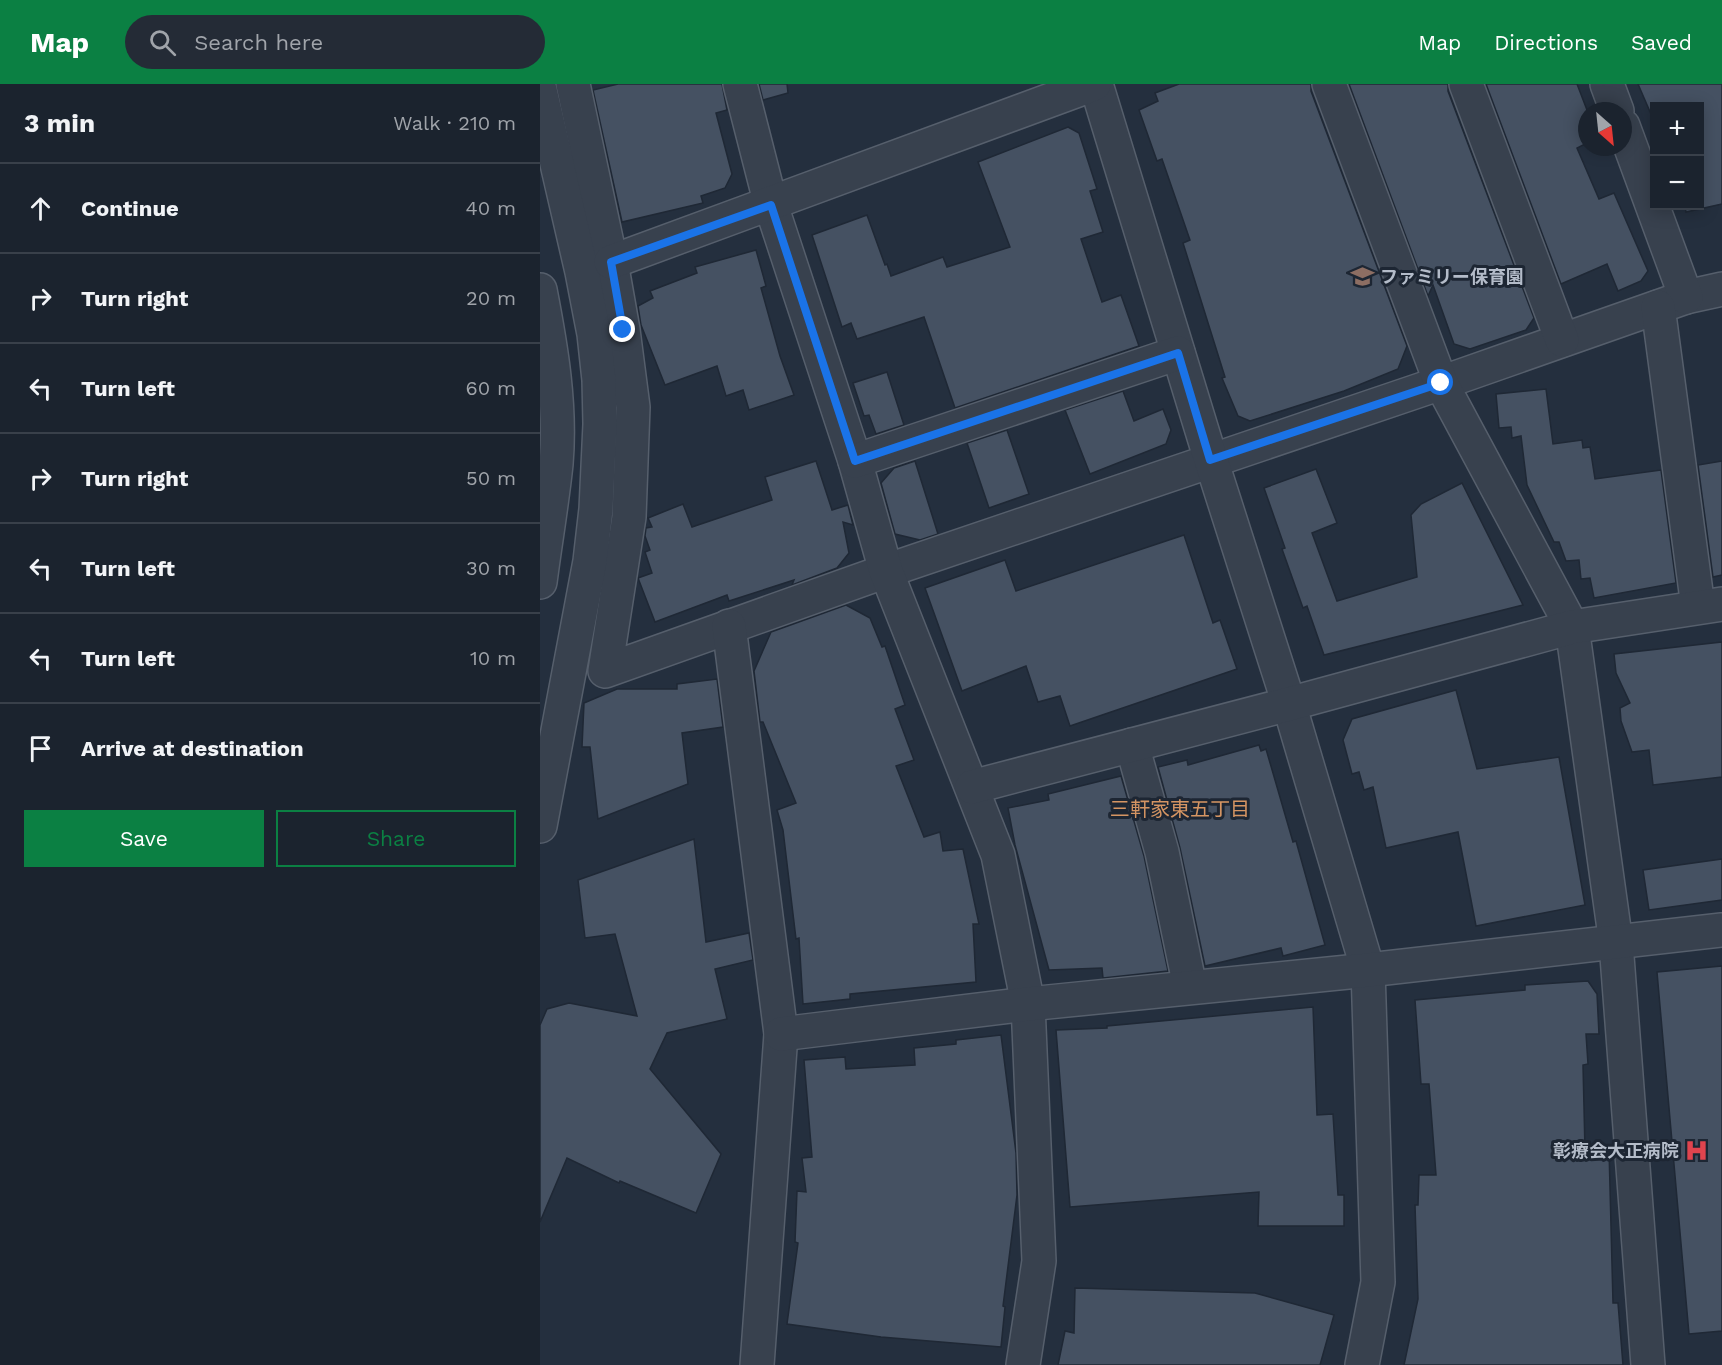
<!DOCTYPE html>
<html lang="en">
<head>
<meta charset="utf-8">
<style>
	body { margin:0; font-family:"Work Sans","Noto Sans JP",sans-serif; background:#242b36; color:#f1f3f6 }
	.controls { position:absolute; right:18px; top:18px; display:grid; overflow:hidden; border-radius:0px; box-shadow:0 3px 15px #0003 }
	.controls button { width:54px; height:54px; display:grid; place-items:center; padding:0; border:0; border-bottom:2px solid #39404a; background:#1b232e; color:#f1f3f6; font:30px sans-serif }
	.compass { position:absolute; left:1038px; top:18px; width:54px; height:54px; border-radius:50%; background:#1b232e; box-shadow:0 3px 15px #0003; rotate:153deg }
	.stop { position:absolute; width:18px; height:18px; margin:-14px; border:4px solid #1a73e8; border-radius:50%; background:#fff }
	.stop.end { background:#1a73e8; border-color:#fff; box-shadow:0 2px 6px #0008 }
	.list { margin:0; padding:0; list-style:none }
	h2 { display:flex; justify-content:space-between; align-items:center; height:78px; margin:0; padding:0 24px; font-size:26px }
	h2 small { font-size:20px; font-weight:400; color:#a0a4aa }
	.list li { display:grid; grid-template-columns:39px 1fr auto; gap:18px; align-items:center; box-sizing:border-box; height:90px; padding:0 24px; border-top:2px solid #39404a }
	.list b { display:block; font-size:22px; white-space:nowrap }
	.list em { font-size:20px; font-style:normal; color:#a0a4aa }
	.actions { display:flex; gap:12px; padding:18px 24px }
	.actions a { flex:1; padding:14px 0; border:2px solid #0b8043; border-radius:0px; text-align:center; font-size:21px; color:#0b8043 }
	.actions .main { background:#0b8043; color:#fff }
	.icon { flex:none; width:33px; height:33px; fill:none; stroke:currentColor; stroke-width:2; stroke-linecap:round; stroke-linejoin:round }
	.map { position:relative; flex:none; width:1182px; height:1281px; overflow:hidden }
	header { display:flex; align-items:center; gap:36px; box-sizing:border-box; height:84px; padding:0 30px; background:#0b8043; color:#fff }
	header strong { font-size:28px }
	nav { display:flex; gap:33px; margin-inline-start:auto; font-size:21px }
	.search { width:420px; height:54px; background:#242b36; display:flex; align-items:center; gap:15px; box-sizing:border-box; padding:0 21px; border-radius:33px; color:#a0a4aa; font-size:22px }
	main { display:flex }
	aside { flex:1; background:#1b232e }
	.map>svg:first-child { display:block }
	.building { fill:#455162; stroke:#1f2835; stroke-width:1.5 }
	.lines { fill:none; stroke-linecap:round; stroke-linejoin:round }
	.minor-casing { stroke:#565f6c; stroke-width:36 }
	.minor { stroke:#38414e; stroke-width:33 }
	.route { stroke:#1a73e8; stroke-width:8 }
	.labels { text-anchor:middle; stroke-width:6; stroke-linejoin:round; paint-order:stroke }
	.poi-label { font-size:18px; font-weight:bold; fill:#b4bcc9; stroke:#1d2633; text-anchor:start }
	.neighbourhood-label { font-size:20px; fill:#d59563; stroke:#1d2633 }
</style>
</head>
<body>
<header>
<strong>Map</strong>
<div class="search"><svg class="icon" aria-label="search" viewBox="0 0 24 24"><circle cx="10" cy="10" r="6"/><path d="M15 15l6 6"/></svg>Search here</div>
<nav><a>Map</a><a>Directions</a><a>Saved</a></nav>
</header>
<main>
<aside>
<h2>3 min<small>Walk · 210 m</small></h2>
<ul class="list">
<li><svg class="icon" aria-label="ahead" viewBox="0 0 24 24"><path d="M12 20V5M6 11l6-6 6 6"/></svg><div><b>Continue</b></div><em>40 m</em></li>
<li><svg class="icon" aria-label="right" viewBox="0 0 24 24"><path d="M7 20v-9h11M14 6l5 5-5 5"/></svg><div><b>Turn right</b></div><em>20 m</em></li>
<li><svg class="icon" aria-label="left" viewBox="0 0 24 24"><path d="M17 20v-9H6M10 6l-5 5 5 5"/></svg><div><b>Turn left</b></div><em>60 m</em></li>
<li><svg class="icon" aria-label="right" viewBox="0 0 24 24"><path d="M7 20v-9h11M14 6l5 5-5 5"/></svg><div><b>Turn right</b></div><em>50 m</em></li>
<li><svg class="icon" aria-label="left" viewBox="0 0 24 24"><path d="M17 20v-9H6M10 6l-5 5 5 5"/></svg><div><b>Turn left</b></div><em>30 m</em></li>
<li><svg class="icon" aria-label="left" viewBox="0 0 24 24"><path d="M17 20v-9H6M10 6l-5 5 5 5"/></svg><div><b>Turn left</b></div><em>10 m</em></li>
<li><svg class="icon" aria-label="arrive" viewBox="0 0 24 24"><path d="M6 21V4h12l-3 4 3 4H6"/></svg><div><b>Arrive at destination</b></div></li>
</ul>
<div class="actions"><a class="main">Save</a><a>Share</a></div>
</aside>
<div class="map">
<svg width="1182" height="1281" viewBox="0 0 1182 1281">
	<rect width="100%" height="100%" fill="#242f3e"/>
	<!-- building -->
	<g class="building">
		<path d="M78,0H182L187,26L176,29L192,90L185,104L161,112L163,119L82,138L53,6Z"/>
		<path d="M219,0H247L248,9L223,16Z"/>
		<path d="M639,0H771V7L867,262L858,285L804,307L710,337L698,332L682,294L685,293L643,159L650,156L622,75L617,77L599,26L618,17L615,9Z"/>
		<path d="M809,0H908V7L994,234L986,246L930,265L914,260L893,201L888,212Z"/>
		<path d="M946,0H1037L1047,26V59L1037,64L1059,115L1074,109L1108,187L1101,197L1078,207L1067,180L1021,200Z"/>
		<path d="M1098,0H1182V120L1146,128L1145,122H1160V22H1114V37Z"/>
		<path d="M528,43L539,49L557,105L550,107L563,148L541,155L562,218L581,211L599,262L415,324L384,233L317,255L311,239L302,243L272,151L327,131L345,181L347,180L351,192L403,173L407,183L470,163L438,78Z"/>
		<path d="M216,166L226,202L221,204L240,272L254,311L209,326L203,306L186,312L177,282L125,301L101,241L98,222L113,214L110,207L157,189L155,183Z"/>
		<path d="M347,288L364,341L336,350L329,331L324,332L313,299Z"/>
		<path d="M1006,305L1013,360L1042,356L1043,364L1050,363L1055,395L1121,386L1136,499L1054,514L1050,494L1041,495L1039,476L1026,477L1019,458H1014L987,401L981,352L972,354L971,343L959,344L956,310Z"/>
		<path d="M583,307L594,337L623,325L631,346L626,360L550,390L525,326Z"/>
		<path d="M467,346L489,410L449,424L427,359Z"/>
		<path d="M276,377L292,426L308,421L313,441L303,438L309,469L297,484L252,501L254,496L189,517L187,511L115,538L98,494L112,489L105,468L110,466L105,452L106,444L112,443L108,434L143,420L152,443L232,416L225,393Z"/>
		<path d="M375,377L398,450L380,456L355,450L341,399L354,384Z"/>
		<path d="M1182,377V491L1173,493L1158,381Z"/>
		<path d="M776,385L797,439L772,449L797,517L877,493L871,431L881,420L922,399L983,521L784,571L767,522L763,524L742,465L745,464L724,404Z"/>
		<path d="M644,451L673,539L680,536L697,585L530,642L520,612L498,618L486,582L422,607L385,504L465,476L476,507Z"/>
		<path d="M306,521L330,534L342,563L345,562L365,621L355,625L374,676L356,682L384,753L400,748L403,767L423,765L439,840H433L436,898L310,910V915L263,920L259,854L256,855L243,746L237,726L256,719L223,638H220L214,587L231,548Z"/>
		<path d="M1182,558V693L1113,701L1109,666L1092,668L1081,637L1080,624L1090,619L1076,589L1074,570Z"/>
		<path d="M177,595L183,643L142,649L148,700L58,735L50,663H42L44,619L77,605H137V600Z"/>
		<path d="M916,606L937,685L1019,673L1045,821L936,842L918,748L846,764L833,703L824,706L819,688L812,690L803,656L812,635Z"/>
		<path d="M719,661L721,667L726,665L753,758L756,757L785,861L743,872L741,864L665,882L640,764L618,683L647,676L648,681Z"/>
		<path d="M581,692L604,772L628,887L563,894L562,884L509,886L475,761L468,724L509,716L508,710Z"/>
		<path d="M154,755L166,858L209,849L213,876L175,885L187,935L127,949L110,985L181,1070L156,1129L80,1097L79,1099L27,1074L0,1138V941L7,925L29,919L97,932L75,850L45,854L38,796Z"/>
		<path d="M1182,775V816L1109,826L1103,786Z"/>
		<path d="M1182,882V1247L1149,1250L1117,888Z"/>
		<path d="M1048,897L1057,910L1059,950H1046L1048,980L1043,981L1045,1066L1069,1065L1073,1219H1078L1083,1281H864L878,1215L875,1121H878L879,1091H896L889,1000H881L875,916L985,906V901Z"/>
		<path d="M773,923L777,1031L793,1030L798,1111H804V1142H718L719,1108L530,1123L516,946L567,944V942Z"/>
		<path d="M461,951L476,1069L477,1111L463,1222L465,1223L461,1263L341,1253L247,1240L258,1159L255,1158L257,1107L266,1108L262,1074L272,1073L264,976L305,973L306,985L375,981L374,964L416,960V956Z"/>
		<path d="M535,1204L715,1209L794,1231L780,1281H518L525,1247L534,1249Z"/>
	</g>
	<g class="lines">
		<defs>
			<g id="minor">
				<path d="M33,0L71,178L83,246L93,323L89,433L65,587L346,487L901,299L1146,213L1182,205"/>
				<path d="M200,0L231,121L315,377L346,487L458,771L488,920L499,1177L483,1281"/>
				<path d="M556,0L671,376L749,620L828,886L838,1198L822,1281"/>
				<path d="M789,0L901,299L1032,543L1076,859L1108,1281"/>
				<path d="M926,0L1022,256"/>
				<path d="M1067,0L1077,27"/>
				<path d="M0,6L42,188L54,250L59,296L60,340L56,425L50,477L0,742"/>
				<path d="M1083,42L1146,213"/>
				<path d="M71,178L554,0"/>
				<path d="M0,206C11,263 21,321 16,380C12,419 5,459 0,498"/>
				<path d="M1118,223L1158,523"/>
				<path d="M315,377L638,269"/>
				<path d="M189,542L241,950L217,1281"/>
				<path d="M592,661L622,768L650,903"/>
				<path d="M432,703L749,620L1032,543L1182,520"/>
				<path d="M241,950L488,920L828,886L1182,846"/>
			</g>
		</defs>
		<!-- minor casing -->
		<use href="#minor" class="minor-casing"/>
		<!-- minor -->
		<use href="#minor" class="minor"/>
	</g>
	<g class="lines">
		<!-- route -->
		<path class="route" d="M83,246L71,178L231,121L315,377L638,269L670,376L901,299"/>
	</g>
	<!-- icons -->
	<defs>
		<symbol id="school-bare" viewBox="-9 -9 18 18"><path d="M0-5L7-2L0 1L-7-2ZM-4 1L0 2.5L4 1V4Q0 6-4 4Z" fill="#8d6e63" stroke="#1d2633" stroke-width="2.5" paint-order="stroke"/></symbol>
		<symbol id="hospital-bare" viewBox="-9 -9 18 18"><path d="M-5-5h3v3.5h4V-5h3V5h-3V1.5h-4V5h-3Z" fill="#e0444e" stroke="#1d2633" stroke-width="2.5" paint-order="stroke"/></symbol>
	</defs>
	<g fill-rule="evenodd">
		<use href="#school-bare" x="806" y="176" width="33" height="33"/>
		<use href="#hospital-bare" x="1140" y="1050" width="33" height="33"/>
	</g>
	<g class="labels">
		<!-- poi labels -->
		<g class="poi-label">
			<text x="840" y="199">ファミリー保育園</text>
			<text x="1139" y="1073" text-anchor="end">彰療会大正病院</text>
		</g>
		<!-- neighbourhood labels -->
		<g class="neighbourhood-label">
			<text x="640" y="732">三軒家東五丁目</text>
		</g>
	</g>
</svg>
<div class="controls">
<button>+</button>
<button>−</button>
</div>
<svg class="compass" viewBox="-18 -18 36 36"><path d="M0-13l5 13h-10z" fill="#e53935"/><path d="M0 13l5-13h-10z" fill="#a0a4aa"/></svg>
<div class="stop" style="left:901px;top:299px"></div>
<div class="stop end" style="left:83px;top:246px"></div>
</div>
</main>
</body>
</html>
